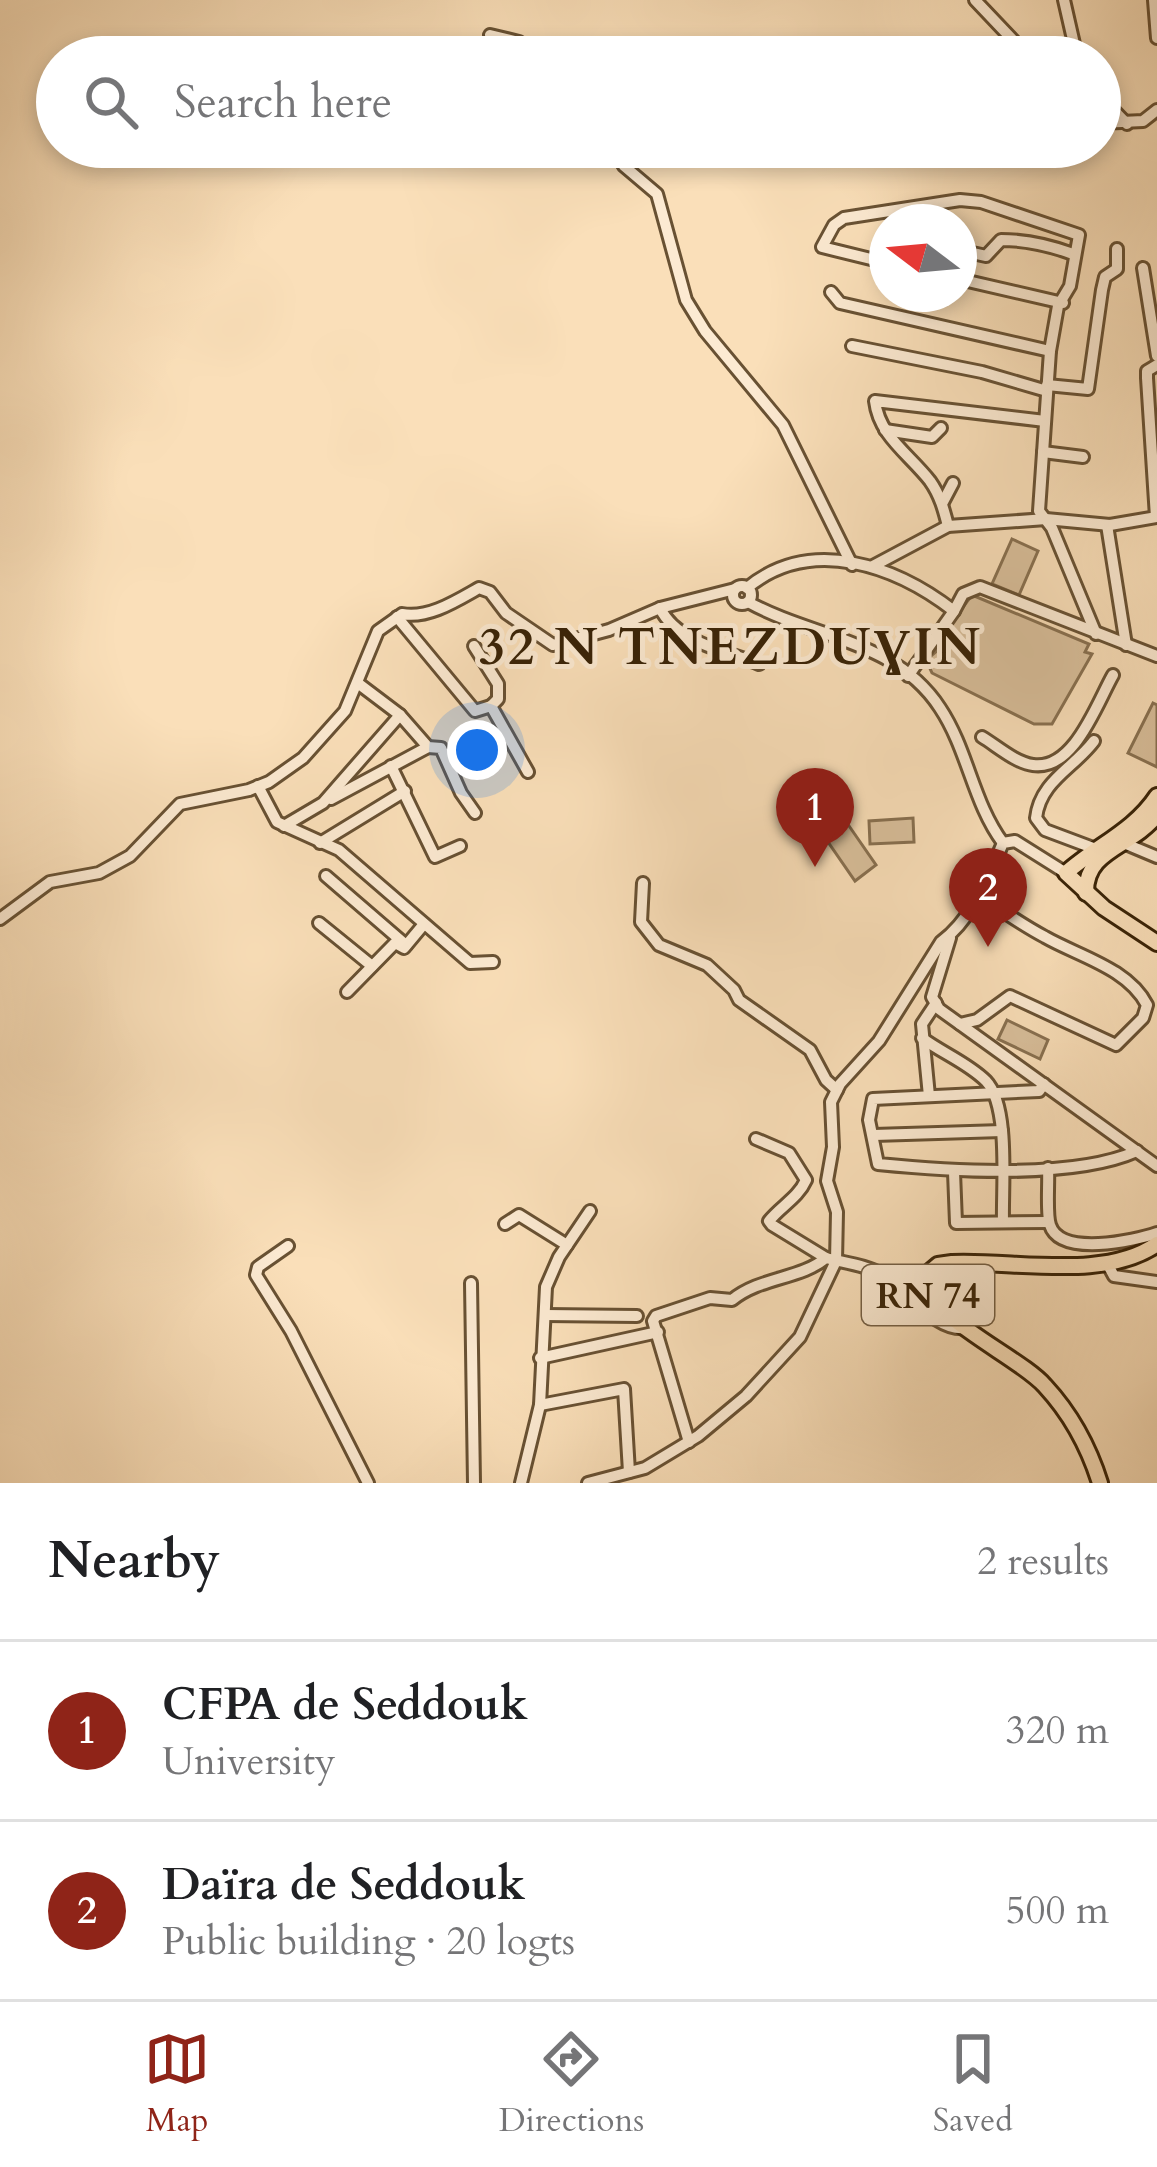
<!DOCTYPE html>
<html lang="en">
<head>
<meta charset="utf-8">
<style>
	body { margin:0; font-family:Cardo,serif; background:#f2f2f2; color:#202124 }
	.compass { position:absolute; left:869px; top:204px; width:108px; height:108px; border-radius:50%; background:#fff; box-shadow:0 6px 18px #0003; rotate:286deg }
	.you { position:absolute; left:477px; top:750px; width:42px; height:42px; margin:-30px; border:9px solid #fff; border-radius:50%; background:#1a73e8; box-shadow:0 0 0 18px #1a73e833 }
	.badge { display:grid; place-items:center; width:78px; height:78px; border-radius:50%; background:#8f2418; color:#fff; font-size:39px; font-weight:700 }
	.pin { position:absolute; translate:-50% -99px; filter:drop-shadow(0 3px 6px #0008) }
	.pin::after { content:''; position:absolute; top:63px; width:42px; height:36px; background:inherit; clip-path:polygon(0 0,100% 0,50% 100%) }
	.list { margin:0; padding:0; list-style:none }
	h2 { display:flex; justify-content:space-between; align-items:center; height:156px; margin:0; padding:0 48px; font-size:51px }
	h2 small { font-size:39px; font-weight:400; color:#757577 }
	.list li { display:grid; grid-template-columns:78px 1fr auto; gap:36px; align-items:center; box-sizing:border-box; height:180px; padding:0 48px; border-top:3px solid #e0e0e0 }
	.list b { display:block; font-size:45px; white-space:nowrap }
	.list p { margin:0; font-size:39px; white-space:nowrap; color:#757577 }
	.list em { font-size:39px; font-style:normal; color:#757577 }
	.icon { flex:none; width:66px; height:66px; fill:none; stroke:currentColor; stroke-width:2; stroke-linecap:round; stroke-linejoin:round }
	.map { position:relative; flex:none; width:1157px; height:1483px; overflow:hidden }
	.search { position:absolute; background:#fff; box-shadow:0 6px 18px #0003; left:36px; right:36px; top:36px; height:132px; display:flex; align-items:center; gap:30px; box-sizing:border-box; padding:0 42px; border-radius:66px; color:#757577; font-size:45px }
	.sheet { height:516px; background:#fff }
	nav { display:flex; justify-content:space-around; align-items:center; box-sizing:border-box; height:168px; border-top:3px solid #e0e0e0; background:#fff; font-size:33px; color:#757577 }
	nav a { display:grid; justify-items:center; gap:6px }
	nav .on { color:#8f2418 }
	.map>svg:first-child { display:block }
	.green { fill:#d9bf9b; stroke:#887050; stroke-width:3 }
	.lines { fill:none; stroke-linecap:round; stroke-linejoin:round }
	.minor-casing { stroke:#685133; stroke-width:16 }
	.major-casing { stroke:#382206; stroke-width:20 }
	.minor { stroke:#fcead2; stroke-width:10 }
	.major { stroke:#fadfb9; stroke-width:14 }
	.labels { text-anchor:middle; stroke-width:10; stroke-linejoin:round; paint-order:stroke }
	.shield { fill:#fcead2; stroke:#735e43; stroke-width:3 }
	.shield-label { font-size:36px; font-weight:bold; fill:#382206 }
	.district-label { font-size:51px; font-weight:bold; letter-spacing:3px; fill:#382206; stroke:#fcead2 }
</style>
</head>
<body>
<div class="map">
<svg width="1157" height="1483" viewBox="0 0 1157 1483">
	<rect width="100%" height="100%" fill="#fadfb9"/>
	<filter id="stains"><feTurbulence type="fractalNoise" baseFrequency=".00167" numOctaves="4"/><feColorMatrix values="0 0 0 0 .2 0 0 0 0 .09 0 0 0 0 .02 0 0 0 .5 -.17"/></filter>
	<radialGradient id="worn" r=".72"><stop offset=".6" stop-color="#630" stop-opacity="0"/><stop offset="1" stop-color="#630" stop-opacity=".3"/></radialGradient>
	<!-- green -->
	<g class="green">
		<path d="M1012,539L1038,551L1019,595L992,584Z"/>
		<path d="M972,595L1089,644L1085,652L1092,654L1052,724H1034L932,673L926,660L937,651L933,647Z"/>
		<path d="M1153,703L1157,705V767L1128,753Z"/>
		<path d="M913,818L914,842L870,844L869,821Z"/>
		<path d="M847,823L876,865L855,881L826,839Z"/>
		<path d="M1007,1020L1048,1040L1040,1059L998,1039Z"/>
	</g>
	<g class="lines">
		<defs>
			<g id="minor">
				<path d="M975,0L1029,57"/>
				<path d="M1064,0L1077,57"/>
				<path d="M1154,0L1157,38"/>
				<path d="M490,35L519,42L540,57"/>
				<path d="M1100,96L1127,124"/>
				<path d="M1100,123L1143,121L1157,110"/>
				<path d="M612,147L624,166L657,194L686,300L705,331L783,425L852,565"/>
				<path d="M959,250L986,256L1001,240C1027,240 1049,245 1073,254"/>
				<path d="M887,263L822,247L834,225L844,218L960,200L981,202L1079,235L1070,286L1058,306L1050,351L1039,511L1052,528L1096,634"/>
				<path d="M1143,268L1157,356"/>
				<path d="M959,279L1063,303"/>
				<path d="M831,292L840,303L1050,351"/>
				<path d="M852,346L982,372L1047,391"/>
				<path d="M1047,385L1088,389L1102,290L1105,277L1117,269V249"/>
				<path d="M885,430L932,437L941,428"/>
				<path d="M1043,452L1083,457"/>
				<path d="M943,502L953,483"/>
				<path d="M1156,517L1147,378V371L1157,365"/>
				<path d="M1107,525L1126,645"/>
				<path d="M948,526C944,510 940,495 930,481C909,454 879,436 875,401L1045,421"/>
				<path d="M873,566L948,526L1046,519L1110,525L1157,517"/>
				<circle cx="742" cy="595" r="9"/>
				<path d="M747,588C811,535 896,566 954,611L963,594L980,587L1157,656"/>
				<path d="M748,602C813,638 896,640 940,708C968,750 973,803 1003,843"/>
				<path d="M660,608C677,643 726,651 759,664"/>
				<path d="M397,617L475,711L491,706L528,772"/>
				<path d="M474,646L498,684V699L491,706"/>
				<path d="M908,676L954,611"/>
				<path d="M359,684L400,715L428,747L441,748L461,793L475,813"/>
				<path d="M982,737C997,746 1016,763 1033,765C1074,771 1097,703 1113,675"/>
				<path d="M391,766L435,857L460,846"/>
				<path d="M258,786L277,822L339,850L470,963L493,962"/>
				<path d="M331,799L428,747"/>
				<path d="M284,826L323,803L400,715"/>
				<path d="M320,843L405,791"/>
				<path d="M1126,844L1157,857"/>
				<path d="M1093,848L1045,830L1036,818C1040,781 1074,768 1094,741"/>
				<path d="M326,876L406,945"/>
				<path d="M643,883L641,922L659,945L707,965L734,990L739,1000L810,1050L826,1080L837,1090"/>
				<path d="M0,919L50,882L99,873L130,856L180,804L249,790L269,782L303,758L345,711L378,631L402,614C428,619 456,601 479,588L490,592L506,613L553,645L609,630L660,608L735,589"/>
				<path d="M319,923L372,966"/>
				<path d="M950,938L932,997L939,1009L1157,1166"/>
				<path d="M347,992L395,943L404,948L424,924"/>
				<path d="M960,1024L977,1020L1010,996L1116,1045L1143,1018L1147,1005C1128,968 1078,956 1045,937C1022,925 1001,910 980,896"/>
				<path d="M922,1038C942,1053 968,1063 986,1081C1010,1106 1002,1187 1003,1221"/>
				<path d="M1044,1084L1039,1091L873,1099L869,1120L878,1164C949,1171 1072,1180 1137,1151"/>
				<path d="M929,1096L922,1024L936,1003"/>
				<path d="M874,1135L1002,1131"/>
				<path d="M756,1139L789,1153L806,1180C798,1198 781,1206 769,1221L772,1225L826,1258"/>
				<path d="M1048,1168C1049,1183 1046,1214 1050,1225C1060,1257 1134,1241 1157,1233"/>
				<path d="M954,1172L956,1223L1048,1222"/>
				<path d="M505,1224L519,1215L567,1245"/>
				<path d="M288,1246L258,1267L256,1275L291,1331L368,1483"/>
				<path d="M1108,1265L1114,1276L1157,1282"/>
				<path d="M471,1283L474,1483"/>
				<path d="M545,1315L637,1316"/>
				<path d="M540,1358L658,1332"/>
				<path d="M540,1405L624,1389L629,1472"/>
				<path d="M689,1442L653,1321L656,1316L710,1298L732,1300C760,1277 801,1279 826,1258C845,1263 866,1265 883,1275C909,1290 934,1332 966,1328"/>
				<path d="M521,1483L540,1405L546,1287L559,1257L590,1211"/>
				<path d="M588,1483L645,1468L698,1436L746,1396L800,1337L836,1261L837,1212L827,1181L833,1147L831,1102L840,1084L879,1041L941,942C973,918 987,879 1003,843L1015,841L1066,873"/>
			</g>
			<g id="major">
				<path d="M1157,796C1134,831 1096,846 1066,873L1104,908L1157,943"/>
				<path d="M1086,893C1085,849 1131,848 1157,815"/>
				<path d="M1100,1483C1089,1448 1070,1413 1045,1386C1019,1356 923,1316 925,1276L938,1265L952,1263C1015,1260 1104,1281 1157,1244"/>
			</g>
		</defs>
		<!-- minor casing -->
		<use href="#minor" class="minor-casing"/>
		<!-- major casing -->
		<use href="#major" class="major-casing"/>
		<!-- minor -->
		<use href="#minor" class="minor"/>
		<!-- major -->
		<use href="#major" class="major"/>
	</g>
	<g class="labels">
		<!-- shield labels -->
		<rect class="shield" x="862" y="1265" width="132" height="60" rx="9"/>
		<g class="shield-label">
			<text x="928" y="1308">RN 74</text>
		</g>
		<!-- district labels -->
		<g class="district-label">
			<text x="731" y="664">32 N TNEZDUƔIN</text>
		</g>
	</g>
	<rect width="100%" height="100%" filter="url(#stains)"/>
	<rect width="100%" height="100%" fill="url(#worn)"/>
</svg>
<svg class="compass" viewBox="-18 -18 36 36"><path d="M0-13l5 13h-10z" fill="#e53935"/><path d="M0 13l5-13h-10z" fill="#757577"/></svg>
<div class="you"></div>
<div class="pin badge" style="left:815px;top:867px">1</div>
<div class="pin badge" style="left:988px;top:947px">2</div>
<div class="search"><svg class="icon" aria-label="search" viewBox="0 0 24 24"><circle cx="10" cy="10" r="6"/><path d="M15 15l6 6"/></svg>Search here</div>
</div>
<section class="sheet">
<h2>Nearby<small>2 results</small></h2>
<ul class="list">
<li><span class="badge">1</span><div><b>CFPA de Seddouk</b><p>University</p></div><em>320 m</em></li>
<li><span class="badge">2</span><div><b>Daïra de Seddouk</b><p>Public building · 20 logts</p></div><em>500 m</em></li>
</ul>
</section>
<nav>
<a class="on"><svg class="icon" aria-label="map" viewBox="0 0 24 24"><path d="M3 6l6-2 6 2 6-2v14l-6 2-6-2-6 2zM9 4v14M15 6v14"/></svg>Map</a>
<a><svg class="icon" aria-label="directions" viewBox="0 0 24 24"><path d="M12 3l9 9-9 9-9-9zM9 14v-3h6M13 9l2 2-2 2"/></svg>Directions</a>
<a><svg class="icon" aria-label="saved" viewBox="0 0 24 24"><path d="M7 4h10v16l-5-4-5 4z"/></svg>Saved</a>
</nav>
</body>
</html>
